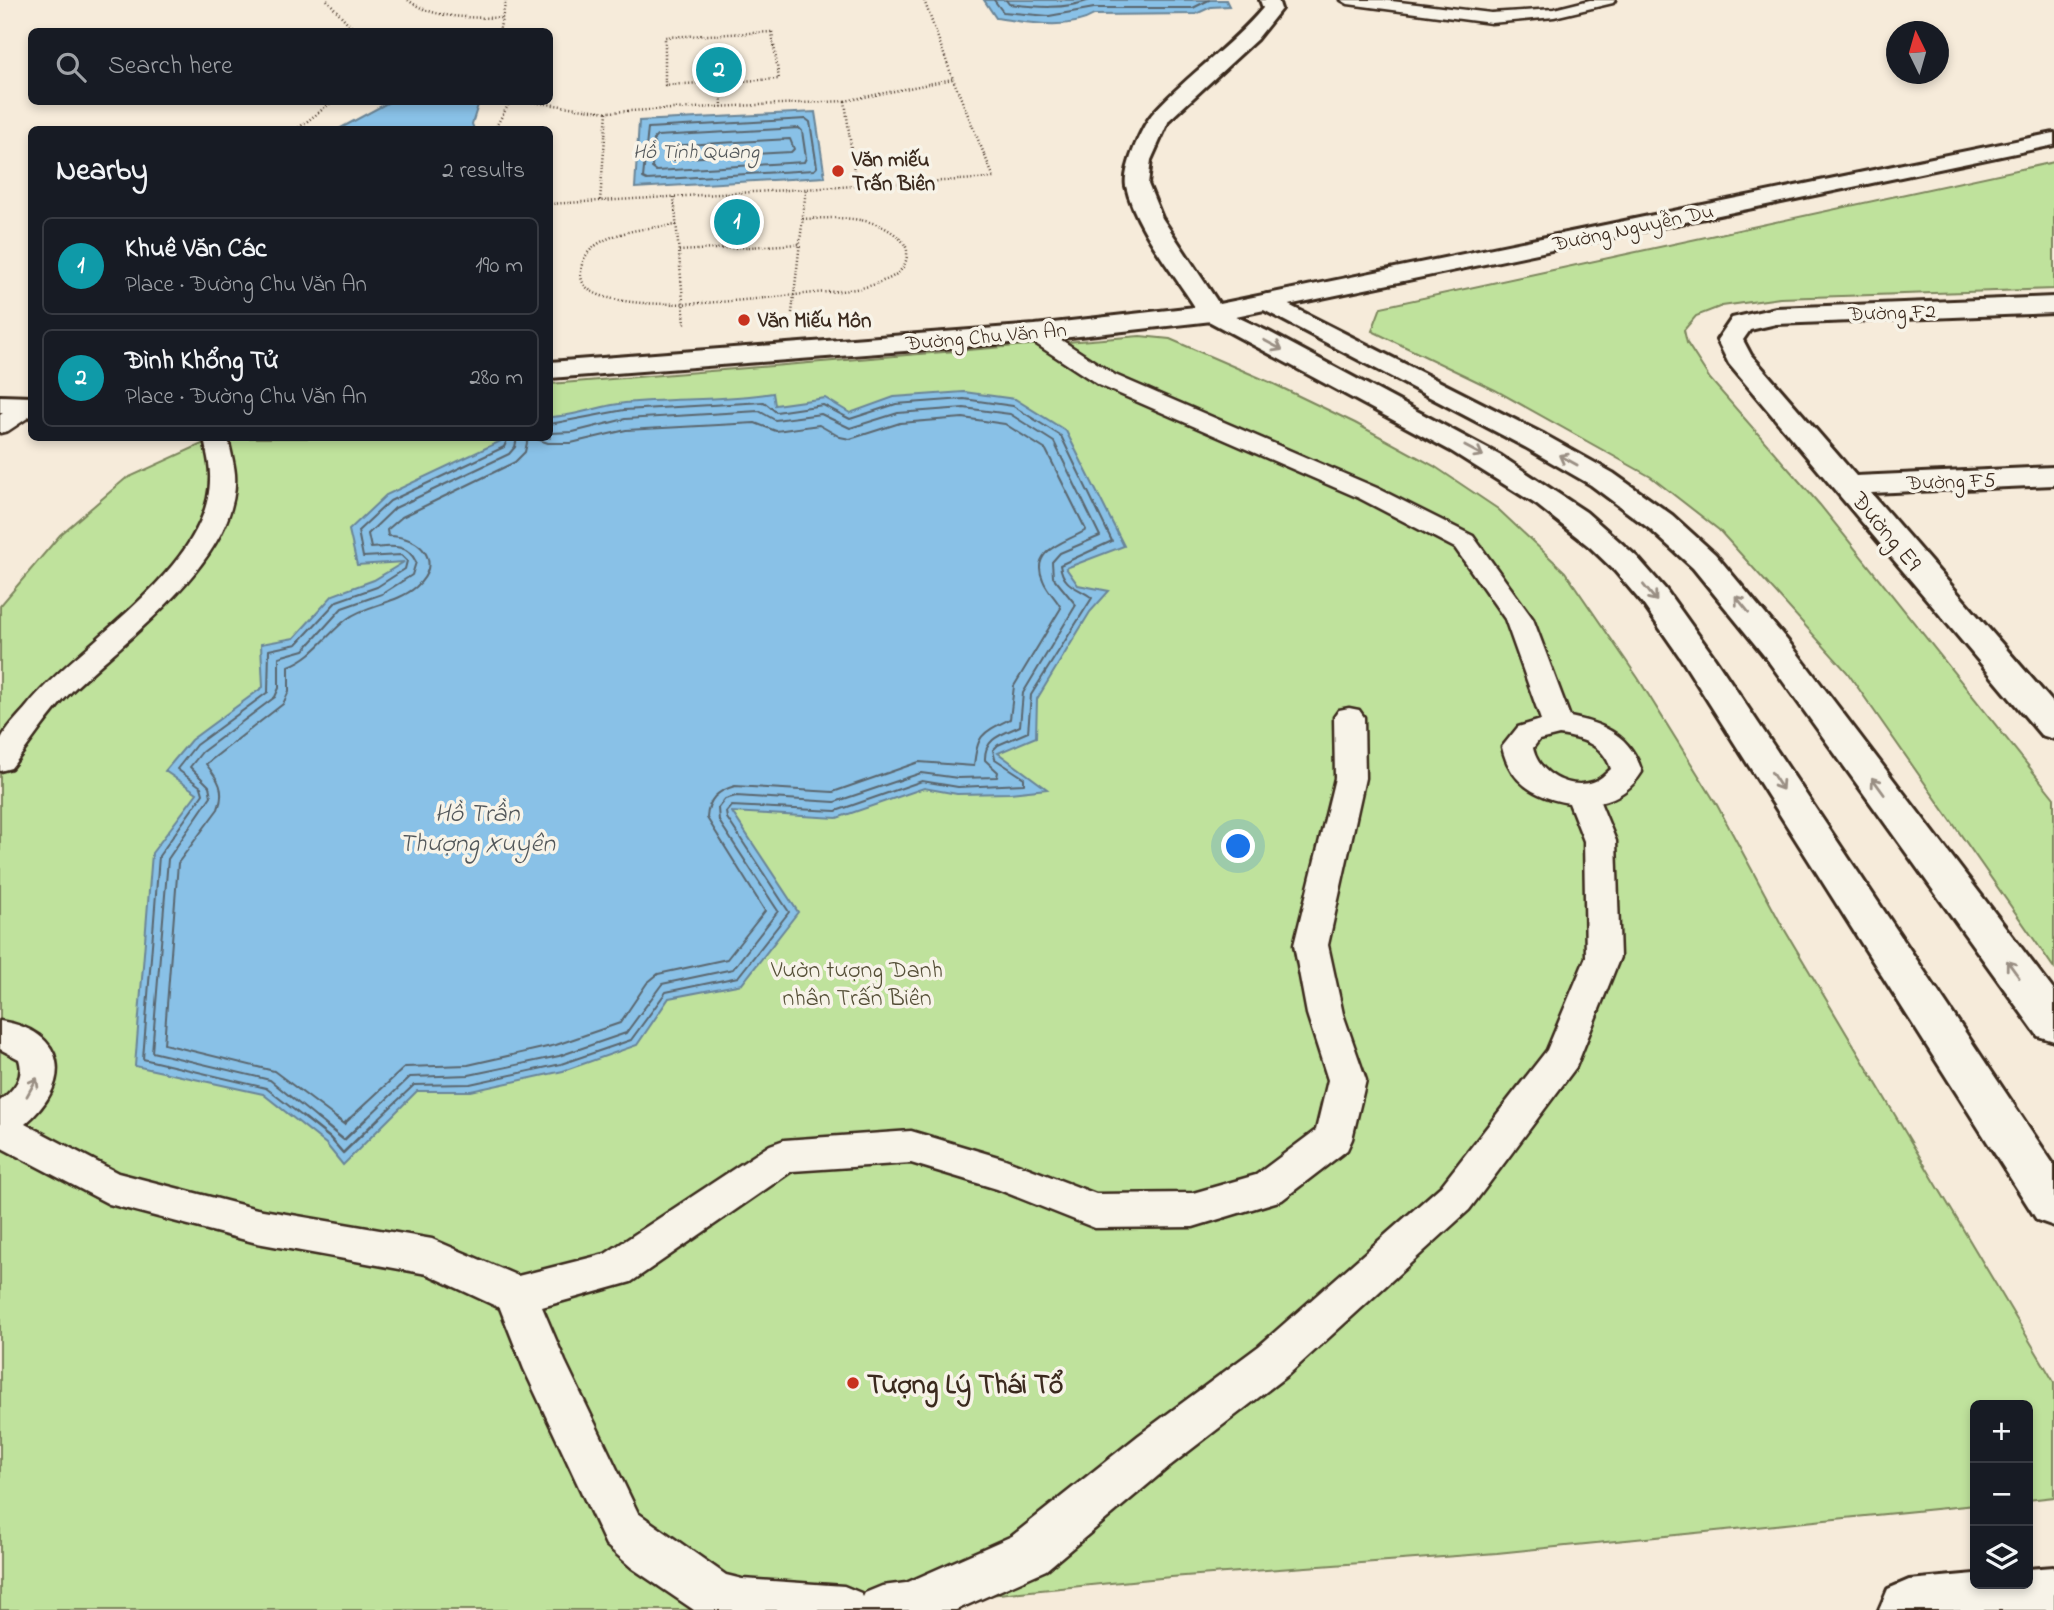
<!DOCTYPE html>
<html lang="en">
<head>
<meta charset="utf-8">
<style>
	body { margin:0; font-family:"Indie Flower",sans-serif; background:#20242c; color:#f1f3f6 }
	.controls { position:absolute; right:21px; bottom:21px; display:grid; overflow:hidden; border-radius:10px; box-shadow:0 4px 10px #0003 }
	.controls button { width:63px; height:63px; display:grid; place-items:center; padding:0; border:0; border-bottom:2px solid #363941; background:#171b24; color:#f1f3f6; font:35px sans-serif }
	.compass { position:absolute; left:1886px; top:21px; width:63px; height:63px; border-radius:50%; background:#171b24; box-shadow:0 4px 10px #0003; rotate:355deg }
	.you { position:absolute; left:1239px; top:847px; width:24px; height:24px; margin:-18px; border:5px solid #fff; border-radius:50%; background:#1a73e8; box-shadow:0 0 0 10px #1a73e833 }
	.badge { display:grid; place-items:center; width:46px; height:46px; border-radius:50%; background:#b45309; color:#fff; font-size:23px; font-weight:700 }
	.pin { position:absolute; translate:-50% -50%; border:4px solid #fff; box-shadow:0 2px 7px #0006 }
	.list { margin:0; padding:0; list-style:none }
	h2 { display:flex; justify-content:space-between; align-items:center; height:91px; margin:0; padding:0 28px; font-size:30px }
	h2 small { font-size:23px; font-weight:400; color:#9ea1a6 }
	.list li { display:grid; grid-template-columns:46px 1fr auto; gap:21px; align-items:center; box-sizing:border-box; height:98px; margin:0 14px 14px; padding:0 14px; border:2px solid #363941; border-radius:10px }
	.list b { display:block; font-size:26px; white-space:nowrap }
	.list p { margin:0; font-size:23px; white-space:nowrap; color:#9ea1a6 }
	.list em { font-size:23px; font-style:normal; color:#9ea1a6 }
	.icon { flex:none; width:38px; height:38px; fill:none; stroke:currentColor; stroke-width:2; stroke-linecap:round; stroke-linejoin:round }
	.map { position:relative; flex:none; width:2054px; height:1610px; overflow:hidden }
	.search { position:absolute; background:#171b24; box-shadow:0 4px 10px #0003; left:28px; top:28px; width:525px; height:77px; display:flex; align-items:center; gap:18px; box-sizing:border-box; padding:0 24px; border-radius:10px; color:#9ea1a6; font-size:26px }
	.panel { position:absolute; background:#171b24; box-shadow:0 4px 10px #0003; left:28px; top:126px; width:525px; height:315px; border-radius:10px }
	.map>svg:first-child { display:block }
	.green { fill:#bfe29c; stroke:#7d865d; stroke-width:2 }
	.water { fill:#89c1e7; stroke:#6a8597; stroke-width:2 }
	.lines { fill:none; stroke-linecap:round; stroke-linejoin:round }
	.shore-far1 { stroke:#5a666e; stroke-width:2 }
	.shore { stroke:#5a666e; stroke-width:2.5 }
	.service-casing { stroke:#3b2a1e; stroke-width:5 }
	.minor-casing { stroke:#3b2a1e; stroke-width:6 }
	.secondary-casing { stroke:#3b2a1e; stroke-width:6 }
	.path { stroke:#3b2a1e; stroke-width:2.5; stroke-dasharray:1 2.5; stroke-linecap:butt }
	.service { fill:#f7f3e8; fill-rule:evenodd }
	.minor { fill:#f7f3e8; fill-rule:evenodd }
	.secondary { fill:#f7f3e8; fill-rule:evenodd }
	.oneway { stroke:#998e83 }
	.poi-dot { fill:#c8321e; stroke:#f7f3e8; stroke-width:2.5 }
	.labels { text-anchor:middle; stroke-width:7; stroke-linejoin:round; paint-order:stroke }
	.far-water-label { font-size:21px; font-style:italic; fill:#52575a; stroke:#f7f3e8 }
	.far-poi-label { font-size:21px; font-weight:bold; fill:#3b2a1e; stroke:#f7f3e8; text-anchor:start }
	.far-street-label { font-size:21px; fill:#3b2a1e; stroke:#f7f3e8 }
	.street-label { font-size:24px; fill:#3b2a1e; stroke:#f7f3e8 }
	.park-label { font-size:24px; fill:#554f37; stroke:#f7f3e8 }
	.water-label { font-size:26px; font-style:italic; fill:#52575a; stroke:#f7f3e8 }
	.near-poi-label { font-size:28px; font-weight:bold; fill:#3b2a1e; stroke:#f7f3e8; text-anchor:start }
</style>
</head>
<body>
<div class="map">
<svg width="2054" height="1610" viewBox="0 0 2054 1610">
	<rect width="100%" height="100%" fill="#f6ebda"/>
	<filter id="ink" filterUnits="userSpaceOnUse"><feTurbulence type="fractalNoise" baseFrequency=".0143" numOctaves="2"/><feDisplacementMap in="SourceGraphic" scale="14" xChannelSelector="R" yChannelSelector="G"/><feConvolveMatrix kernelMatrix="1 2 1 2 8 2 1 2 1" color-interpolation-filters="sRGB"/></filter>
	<g filter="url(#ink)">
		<!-- green -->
		<g class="green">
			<path d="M2054,162V289L1780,298L1722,306L1696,316L1684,330L1687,343L1710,379L1820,505L2054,798V968L1847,672L1719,530L1651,477L1495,390L1372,331L1381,307Z"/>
			<path d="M1140,336L1170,339L1274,384L1355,423L1434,466L1498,509L1565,572L1638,678L1717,805L1780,922L2054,1382V1497L2028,1500V1405H1975V1505L1497,1553L1171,1577L838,1610H0V606L60,535L125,479L215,438H550V384Z"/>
		</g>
		<!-- water -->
		<g class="water">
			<path d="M984,0H1226L1229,6L1211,7L1196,14L1094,15C1067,31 1026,22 996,18Z"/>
			<path d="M389,102H479L472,124L474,129H339Z"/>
			<path d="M815,112L825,177L635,188L639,121Z"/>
			<path d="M964,392L1015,399L1066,431L1124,546L1066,568L1078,585L1109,591L1090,612L1037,699L1036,737L998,753L1047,789L1010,793L957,794L924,788L837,818L732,812L798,912L742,984L669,998L637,1045L563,1071L471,1091H417L343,1165L326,1144L263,1094L135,1066L152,853L197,793L165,771L191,740L263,687L261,644L294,638L333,595L374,580L404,562L357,565L349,530L386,495L507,438H550V417C576,416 599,406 625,403C674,398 724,401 773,393L775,405L825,398L850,413L894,397Z"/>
		</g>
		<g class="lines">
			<!-- shore-far1 -->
			<g class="shore-far1">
				<path d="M994,0L1003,12L1049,16L1094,8H1193L1209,0"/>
				<path d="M1006,0L1009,4C1037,7 1063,10 1090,0"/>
				<path d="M806,119L810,122L817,167L814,170L647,180L643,178L648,128Z"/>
				<path d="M799,128L802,131L806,158L804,162L656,171L652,168L654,139L657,136Z"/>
				<path d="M790,139L794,149L791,152L667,159L664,156L667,146Z"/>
				<path d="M307,1120L266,1088L143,1059L159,856L203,794L201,787L177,769L196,745L268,692L269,650L297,644L337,601L377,587L405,569L407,561L401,555L363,557L358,531L390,501L504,447L508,438"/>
				<path d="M319,1120L270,1080L152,1052L168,859L211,796L209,786L190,767L202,752L275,697L279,688V657L304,650L342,608L382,594L412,575L416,562C407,542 389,547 371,548L368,534L395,508L509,454L515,447L517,438"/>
				<path d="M339,1120L274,1071L164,1044L178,863L218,809C226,790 218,779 206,764L283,704L289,691V666C315,656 326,635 347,619C367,604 396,604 416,587C444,562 421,536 388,536L387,530L402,517L515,462L525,452L528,438"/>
				<path d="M348,1120L405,1067L468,1065L556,1045L620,1023L647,983L658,974L727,959L765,911L707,818C708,799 717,791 735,786L833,792L919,762L974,766C977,734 982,733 1010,719L1014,686L1061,608C1056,598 1047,591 1043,580C1029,549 1066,543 1086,530L1046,450L1005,424L963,418L900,423L850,439L840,437L819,425L776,431L755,423L626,430L571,443H548L534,438"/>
				<path d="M365,1120L410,1077L469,1075L559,1056L626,1033L662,984L733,969L778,911L719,821L718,808L725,799L736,796L835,802L921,773L958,778L997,777L998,772L985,760C984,738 1003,734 1020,726L1023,693L1076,605L1053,577L1052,562L1060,553L1100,536L1054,442L1010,414L964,408L898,413L850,428L821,414L775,420L759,411L625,419L573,432L550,433"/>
				<path d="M377,1120L414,1085L470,1084L561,1064L631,1040L666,992L738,977L789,912L727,818L726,812L731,806L836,811L922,781L958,787L1024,784V778L995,759L993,750L998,745L1028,732L1031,695L1092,598C1078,587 1063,587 1060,565L1112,541L1061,436L1013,406L964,399L896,404L850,419L823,405L776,412L764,402L624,410L550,424"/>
			</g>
			<!-- shore -->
			<g class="shore">
				<path d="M305,1118L330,1138L343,1153L379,1118"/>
				<path d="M317,1118L344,1140L367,1118"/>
				<path d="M336,1118L344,1124L350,1118"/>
			</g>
			<defs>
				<g id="service">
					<path d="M1341,0H1383L1491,13L1554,9L1590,0H1615L1613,3L1554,17L1491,23L1348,4Z"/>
					<path d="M1035,327L1043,328L1115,375L1377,488L1473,536L1533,619L1570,717C1605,724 1631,736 1642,772C1632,788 1619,798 1600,802L1616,841L1620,957L1576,1067L1469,1210L1289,1374L1171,1465L1046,1570L956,1610H694L632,1568L606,1545L524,1369L500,1308L427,1274L257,1243L109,1204L0,1147V1101C14,1089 25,1078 19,1059L0,1049V1021C67,1031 74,1083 25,1124L118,1173L257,1209L432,1239L518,1276L605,1254L770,1145L784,1140L911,1131L1005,1159L1096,1194L1193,1193L1256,1175L1316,1130L1328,1080L1307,1014L1294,945L1335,778L1334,717L1339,710L1349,708L1359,710L1364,717L1365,778L1328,945L1343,1014L1366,1080L1352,1139L1347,1150L1282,1200L1193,1227L1095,1228L997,1189L911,1163L792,1171L631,1282L542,1307L565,1361L638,1513L726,1575L742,1579L844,1586L861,1593L863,1597L865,1593L882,1586L906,1583L1012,1536L1139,1435L1259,1346L1441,1186L1547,1050L1586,957L1584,841L1569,803C1535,797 1510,783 1502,747L1518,727L1541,720L1505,619L1455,548L1359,498L1099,385L1027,338L1024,333L1027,328ZM1559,735C1582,738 1604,745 1611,769C1605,774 1600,780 1593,782C1568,790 1538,773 1533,748L1539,740Z"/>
					<path d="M32,398V415L8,431L0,433V415L22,400Z"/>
					<path d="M204,438H228C230,449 234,462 235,474C241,558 124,640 71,692C48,715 31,743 11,768L0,771C0,762 0,747 1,739C7,727 19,716 28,705C80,641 213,567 210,475C210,463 206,450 204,438Z"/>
				</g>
				<g id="minor">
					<path d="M1267,294L1545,435L1613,473L1672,515L1715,554L1791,645L2054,991V1041L2038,1036L1767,659L1693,568L1650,529L1591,485L1525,447L1258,307L1254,302L1258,297Z"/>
					<path d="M2054,297V313L1776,324L1750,330L1743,340L1751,355L1856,476L2054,467V485L1871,493L2054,704V739L2041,735L1729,364L1717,340L1732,318L1776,308Z"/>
					<path d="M1212,305L1269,332L1501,456L1586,512L1637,557L1666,590L1714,657L2054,1165V1226L2037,1220L1680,657L1643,604L1615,571L1590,547L1537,505L1451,451L1203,318L1199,313L1203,308Z"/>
					<path d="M2054,1567V1610H1879L1888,1589L1909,1580L1975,1574V1584H2028V1569Z"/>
				</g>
				<g id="secondary">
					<path d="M1260,0H1278L1281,9L1257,39L1169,120L1151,160L1148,184L1162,218L1219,304L2054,133V145L1212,321L1035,341L550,378V362L1035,325L1195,307C1173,272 1135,227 1126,186C1123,169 1142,125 1154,112C1188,75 1230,47 1263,8Z"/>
					<path d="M0,396L32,397V413L0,412Z"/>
				</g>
			</defs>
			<!-- service casing -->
			<use href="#service" class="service-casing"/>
			<!-- minor casing -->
			<use href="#minor" class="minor-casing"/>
			<!-- secondary casing -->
			<use href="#secondary" class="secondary-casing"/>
			<!-- path -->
			<g class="path">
				<path d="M327,0L356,32"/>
				<path d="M408,0C434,20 472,17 503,18"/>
				<path d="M499,32L506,0"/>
				<path d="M772,32L779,79L665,85V37Z"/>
				<path d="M721,82L722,107"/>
				<path d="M845,101L953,79L924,0"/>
				<path d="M845,101L856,186L600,201L607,112Z"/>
				<path d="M532,102L607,112"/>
				<path d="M296,130L332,102"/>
				<path d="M494,130L510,102"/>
				<path d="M856,186L994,178L953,79"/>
				<path d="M674,197L685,324"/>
				<path d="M550,204L600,201"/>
				<path d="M677,225C648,228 581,232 581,273C580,288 596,295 609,298C660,311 752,299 805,294C831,291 859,292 883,281C895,277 906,269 907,255C908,248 904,242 898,237C872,214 835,218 802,219"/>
				<path d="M679,251L800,244"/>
				<path d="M792,313L806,189"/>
			</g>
			<!-- service -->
			<use href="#service" class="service"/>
			<!-- minor -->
			<use href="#minor" class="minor"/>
			<!-- secondary -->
			<use href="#secondary" class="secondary"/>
		</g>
		<!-- one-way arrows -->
		<defs><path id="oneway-shaft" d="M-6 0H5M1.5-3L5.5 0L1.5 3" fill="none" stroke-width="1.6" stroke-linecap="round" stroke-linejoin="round" transform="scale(1.75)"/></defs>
		<g class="oneway">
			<use href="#oneway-shaft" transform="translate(1273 345) rotate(28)"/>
			<use href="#oneway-shaft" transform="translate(1474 451) rotate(28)"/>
			<use href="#oneway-shaft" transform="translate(1568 460) rotate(-151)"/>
			<use href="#oneway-shaft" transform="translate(1650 593) rotate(51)"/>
			<use href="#oneway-shaft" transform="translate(1742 604) rotate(-129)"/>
			<use href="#oneway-shaft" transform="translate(1777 781) rotate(57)"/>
			<use href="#oneway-shaft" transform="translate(1878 786) rotate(-126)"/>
			<use href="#oneway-shaft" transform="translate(2013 969) rotate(-126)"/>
			<use href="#oneway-shaft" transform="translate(32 1087) rotate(-61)"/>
		</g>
	</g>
	<!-- markers -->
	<g class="poi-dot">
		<circle cx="838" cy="171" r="7"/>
		<circle cx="744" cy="320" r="7"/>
		<circle cx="853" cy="1383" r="7"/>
	</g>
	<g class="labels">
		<!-- far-water labels -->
		<g class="far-water-label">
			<text x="696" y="158">Hồ Tịnh Quang</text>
		</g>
		<!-- far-poi labels -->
		<g class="far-poi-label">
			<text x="852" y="166">Văn miếu<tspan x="852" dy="24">Trấn Biên</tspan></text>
			<text x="758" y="327">Văn Miếu Môn</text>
		</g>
		<!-- far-street labels -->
		<g class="far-street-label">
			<text transform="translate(1633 227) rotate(-12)" y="7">Đường Nguyễn Du</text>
			<text transform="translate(1892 312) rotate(-2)" y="7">Đường F2</text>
			<text transform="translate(986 336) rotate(-5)" y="7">Đường Chu Văn An</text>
			<text transform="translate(1951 481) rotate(-2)" y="7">Đường F5</text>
		</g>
		<!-- street labels -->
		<g class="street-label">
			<text transform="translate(1887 531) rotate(50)" y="8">Đường E9</text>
		</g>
		<!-- park labels -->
		<g class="park-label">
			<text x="857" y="977">Vườn tượng Danh<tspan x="857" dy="28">nhân Trấn Biên</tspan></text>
		</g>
		<!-- water labels -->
		<g class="water-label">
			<text x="477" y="821">Hồ Trần<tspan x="477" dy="30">Thượng Xuyên</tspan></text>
		</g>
		<!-- near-poi labels -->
		<g class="near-poi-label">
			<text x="867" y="1393">Tượng Lý Thái Tổ</text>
		</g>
	</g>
</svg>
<div class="controls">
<button>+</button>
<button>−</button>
<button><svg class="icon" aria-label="layers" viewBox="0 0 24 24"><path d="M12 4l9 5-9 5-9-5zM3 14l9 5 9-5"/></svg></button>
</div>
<svg class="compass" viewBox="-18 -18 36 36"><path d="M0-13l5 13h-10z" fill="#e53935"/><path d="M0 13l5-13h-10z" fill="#9ea1a6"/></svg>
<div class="you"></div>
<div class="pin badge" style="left:737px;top:222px;background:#0f9aa8">1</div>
<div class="pin badge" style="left:719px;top:70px;background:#0f9aa8">2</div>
<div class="search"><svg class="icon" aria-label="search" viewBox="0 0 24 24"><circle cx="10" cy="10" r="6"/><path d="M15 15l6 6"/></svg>Search here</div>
<section class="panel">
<h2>Nearby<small>2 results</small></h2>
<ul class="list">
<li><span class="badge" style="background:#0f9aa8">1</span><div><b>Khuê Văn Các</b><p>Place · Đường Chu Văn An</p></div><em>190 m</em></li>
<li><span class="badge" style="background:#0f9aa8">2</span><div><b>Đình Khổng Tử</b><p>Place · Đường Chu Văn An</p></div><em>280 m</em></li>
</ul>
</section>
</div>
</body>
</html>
